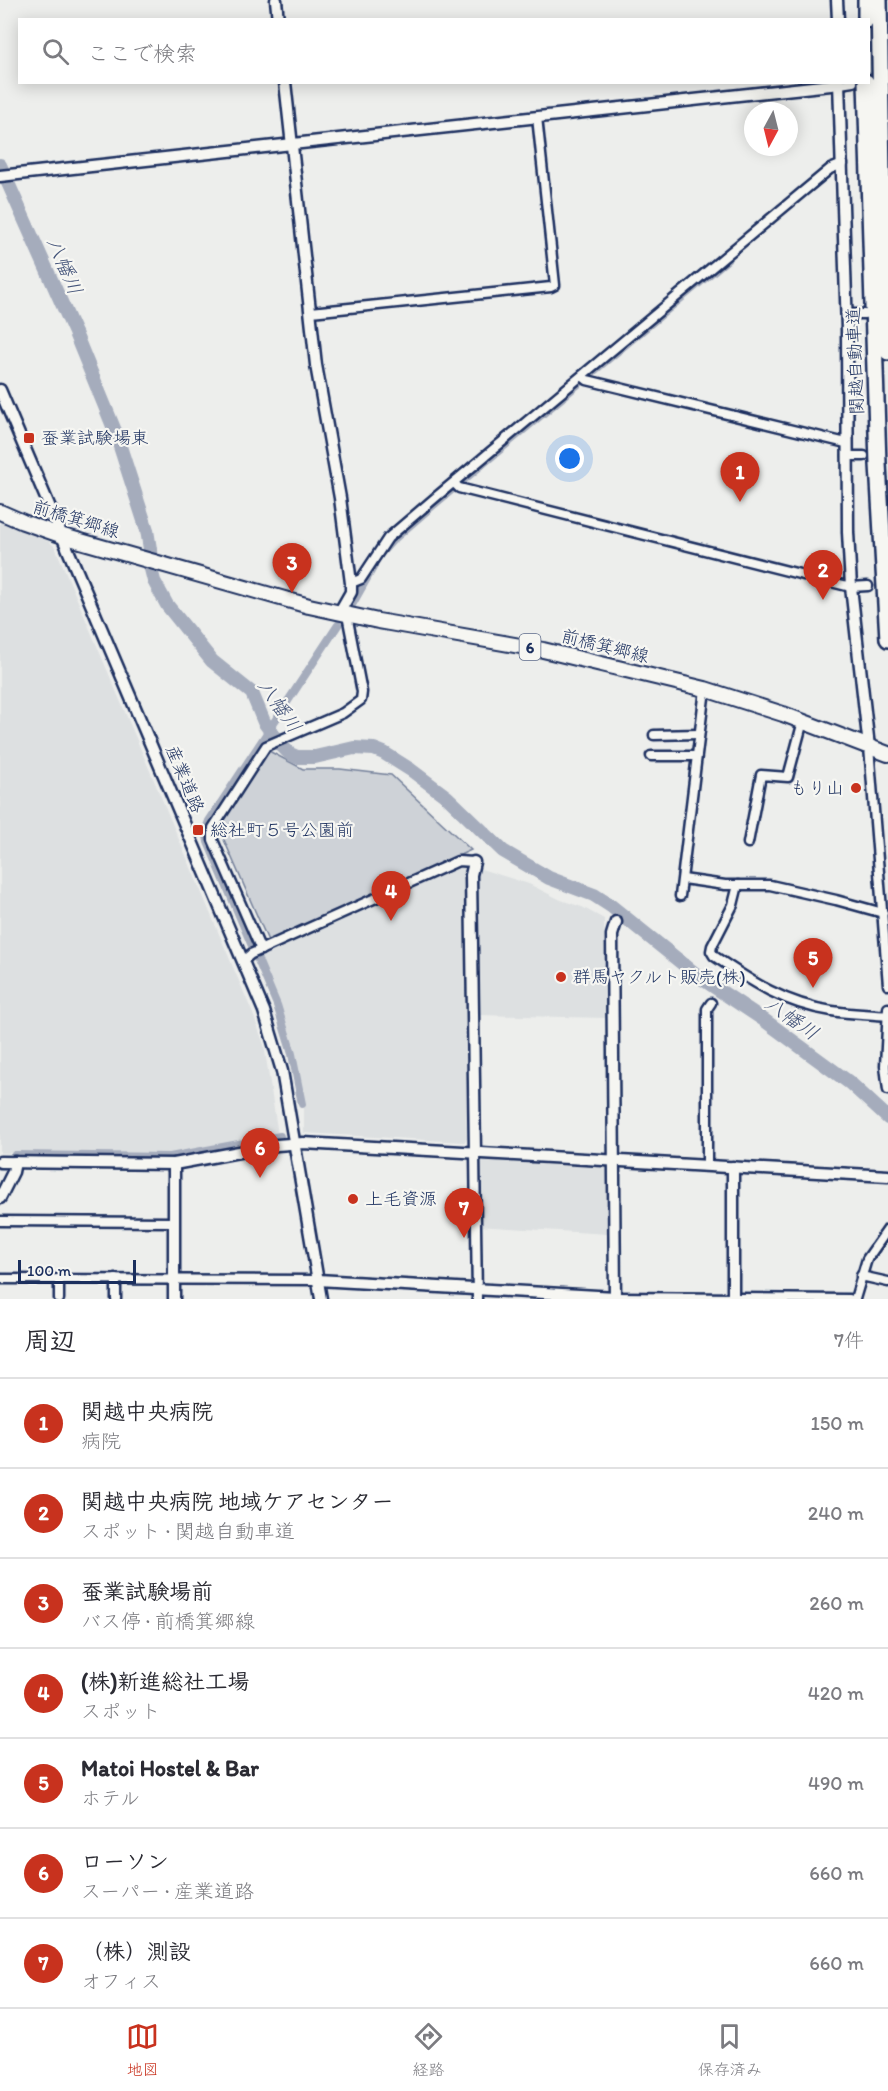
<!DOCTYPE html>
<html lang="ja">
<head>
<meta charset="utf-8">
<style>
	body { margin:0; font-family:Itim,"Klee One",sans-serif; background:#f2f2f3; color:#2b2b33 }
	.compass { position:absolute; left:744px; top:102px; width:54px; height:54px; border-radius:50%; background:#fff; box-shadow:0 3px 15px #0003; rotate:187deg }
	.scale { position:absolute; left:18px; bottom:15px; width:118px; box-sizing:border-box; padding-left:6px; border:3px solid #1b2f5e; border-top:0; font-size:16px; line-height:21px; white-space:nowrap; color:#1b2f5e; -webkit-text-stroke:4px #f6f6f2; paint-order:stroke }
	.you { position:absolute; left:570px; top:459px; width:21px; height:21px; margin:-15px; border:4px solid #fff; border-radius:50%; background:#1a73e8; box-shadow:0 0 0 9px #1a73e833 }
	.badge { display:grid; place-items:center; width:39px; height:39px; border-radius:50%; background:#c8321e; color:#fff; font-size:20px; font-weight:700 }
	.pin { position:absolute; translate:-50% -50px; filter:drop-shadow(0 2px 3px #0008) }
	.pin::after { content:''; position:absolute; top:32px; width:21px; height:18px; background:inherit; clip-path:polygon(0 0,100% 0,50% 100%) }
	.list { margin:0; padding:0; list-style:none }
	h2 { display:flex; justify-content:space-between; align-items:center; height:78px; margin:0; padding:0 24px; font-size:26px }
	h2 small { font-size:20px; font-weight:400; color:#7c7c81 }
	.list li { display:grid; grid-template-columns:39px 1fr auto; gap:18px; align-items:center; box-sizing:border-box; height:90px; padding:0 24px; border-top:2px solid #e1e1e2 }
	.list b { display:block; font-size:22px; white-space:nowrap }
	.list p { margin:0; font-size:20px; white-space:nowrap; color:#7c7c81 }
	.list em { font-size:20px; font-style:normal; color:#7c7c81 }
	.icon { flex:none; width:33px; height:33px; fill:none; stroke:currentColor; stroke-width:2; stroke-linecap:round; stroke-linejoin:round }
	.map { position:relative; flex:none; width:888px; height:1299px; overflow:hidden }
	.search { position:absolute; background:#fff; box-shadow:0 3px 15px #0003; left:18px; right:18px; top:18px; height:66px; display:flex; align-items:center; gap:15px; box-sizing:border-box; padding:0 21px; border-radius:0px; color:#7c7c81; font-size:22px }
	.sheet { height:708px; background:#fff }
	nav { display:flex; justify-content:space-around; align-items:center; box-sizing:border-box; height:84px; border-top:2px solid #e1e1e2; background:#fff; font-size:16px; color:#7c7c81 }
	nav a { display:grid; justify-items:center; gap:3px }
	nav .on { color:#c8321e }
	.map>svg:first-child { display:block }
	.built { fill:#dde0e1 }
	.green { fill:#ced2d7; stroke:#74809a; stroke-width:1.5 }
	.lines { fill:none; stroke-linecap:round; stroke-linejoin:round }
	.stream { stroke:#6e7a96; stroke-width:2 }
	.canal { stroke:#a5acbc; stroke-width:8 }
	.river { stroke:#a5acbc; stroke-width:14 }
	.minor-casing { stroke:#1b2f5e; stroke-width:13 }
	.tertiary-casing { stroke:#1b2f5e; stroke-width:15 }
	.primary-casing { stroke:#1b2f5e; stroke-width:18 }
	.motorway-casing { stroke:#1b2f5e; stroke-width:20 }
	.minor { stroke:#f6f6f2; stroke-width:8 }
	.tertiary { stroke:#f6f6f2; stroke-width:10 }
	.primary { stroke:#f6f6f2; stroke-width:14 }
	.motorway { stroke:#f6f6f2; stroke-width:15 }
	.poi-dot { fill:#c8321e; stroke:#f6f6f2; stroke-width:2 }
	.labels { text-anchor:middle; stroke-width:4.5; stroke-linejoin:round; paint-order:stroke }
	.shield { fill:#f6f6f2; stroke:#5d6b8a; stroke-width:1.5 }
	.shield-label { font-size:16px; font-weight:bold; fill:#1b2f5e }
	.street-label { font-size:18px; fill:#1b2f5e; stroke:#f6f6f2 }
	.poi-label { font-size:18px; fill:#1b2f5e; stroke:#f6f6f2; text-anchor:start }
	.water-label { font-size:20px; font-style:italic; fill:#44547a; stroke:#f6f6f2 }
</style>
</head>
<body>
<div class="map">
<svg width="888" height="1299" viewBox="0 0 888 1299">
	<rect width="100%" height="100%" fill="#edeeec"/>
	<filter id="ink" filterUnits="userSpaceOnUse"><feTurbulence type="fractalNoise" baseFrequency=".0167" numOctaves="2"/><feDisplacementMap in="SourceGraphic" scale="12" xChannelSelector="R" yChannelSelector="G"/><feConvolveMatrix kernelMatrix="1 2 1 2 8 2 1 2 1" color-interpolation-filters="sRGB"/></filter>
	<g filter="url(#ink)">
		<!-- built -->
		<g class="built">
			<path d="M0,519L50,542L55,547L253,1014L264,1045L278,1135L172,1155L0,1153Z"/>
			<path d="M460,864L464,867L467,1139L464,1142L304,1133V1103L296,1058L284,1015L259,954Z"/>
			<path d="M481,869L529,884L561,900L582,907L604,919L606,1018L478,1015L476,872Z"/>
			<path d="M481,1158L603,1163L607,1169L608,1234L477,1226V1162Z"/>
		</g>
		<!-- green -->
		<path class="green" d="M267,750L303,769H340L391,775L471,850L269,943L218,826Z"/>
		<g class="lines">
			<!-- stream -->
			<path class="stream" d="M868,1268L888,1239"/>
			<!-- canal -->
			<g class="canal">
				<path d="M382,552L392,541L429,509L727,260"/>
				<path d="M352,605L374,566"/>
				<path d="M302,1104L292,1054L277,1005L208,842L206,829L209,821L338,625"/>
				<path d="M15,1155L170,1157L280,1136"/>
			</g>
			<!-- river -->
			<path class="river" d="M0,165L75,333L115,431L147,530L150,549L151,569L154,581L167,605L212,661L252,693L264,722L281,745L290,754L297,757H315L354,748L374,749L384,753L411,770L447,797L503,851L549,878L594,895L611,906L698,976L764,1020L850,1083L888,1118"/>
			<defs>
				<g id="minor">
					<path d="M840,84L853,82"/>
					<path d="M311,312L551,287L555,285L537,117"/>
					<path d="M847,314H864"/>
					<path d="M582,376L587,380L846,443"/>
					<path d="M847,456H864"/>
					<path d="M454,483L459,488L851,587L868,586"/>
					<path d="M351,583L361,579L388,538L436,497L830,169L843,164"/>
					<path d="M654,735L699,734"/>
					<path d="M869,747L888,985"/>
					<path d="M651,756H696"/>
					<path d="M748,843L761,775L788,777L803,721"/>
					<path d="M683,879L725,885H770L836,900L883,913"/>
					<path d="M738,885L733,905L712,946L711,951L714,956C752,982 785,1004 832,1011C850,1014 869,1014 888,1016"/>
					<path d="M680,896L705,689"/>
					<path d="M261,950L213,840V828L266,746L343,713L361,700L362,692L347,615"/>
					<path d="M244,960L251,954L458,861L474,862"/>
					<path d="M888,1008L885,1066L888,1090"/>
					<path d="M475,1153L477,1299"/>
					<path d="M707,1166V1009L711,1003"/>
					<path d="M0,1221L174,1222"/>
					<path d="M861,1276L888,1282"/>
					<path d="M0,1279L318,1280"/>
					<path d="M615,1297L849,1299"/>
					<path d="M59,1299V1279"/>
					<path d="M116,1299V1279"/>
					<path d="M855,1299L867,1259L888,1229"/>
				</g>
				<g id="tertiary">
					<path d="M276,0L278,20"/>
					<path d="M837,0L838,20"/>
					<path d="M285,82L316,365L340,498L351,583V592L339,613"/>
					<path d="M839,82L847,330L848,532L851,587L869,747"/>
					<path d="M0,176L840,84"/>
					<path d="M0,390L264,1011L282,1071L321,1299"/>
					<path d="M474,862L471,875L475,1153"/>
					<path d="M0,1162L174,1164L277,1145L303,1143L888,1176"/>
					<path d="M174,1164V1299"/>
					<path d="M733,1167V1297"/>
					<path d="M0,1198L13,1172L15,1162"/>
					<path d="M318,1280L615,1297"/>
					<path d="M615,1299L612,935L616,922"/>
				</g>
				<path id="primary" d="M0,512L23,522L63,536L309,606L378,621L543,650L705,689L783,714L888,754"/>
				<g id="motorway">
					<path d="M866,0V20"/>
					<path d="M879,0L882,176L888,352"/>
					<path d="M866,82L878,464L888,639"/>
				</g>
			</defs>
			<!-- minor casing -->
			<use href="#minor" class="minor-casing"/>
			<!-- tertiary casing -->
			<use href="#tertiary" class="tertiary-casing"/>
			<!-- primary casing -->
			<use href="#primary" class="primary-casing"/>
			<!-- motorway casing -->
			<use href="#motorway" class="motorway-casing"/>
			<!-- minor -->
			<use href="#minor" class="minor"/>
			<!-- tertiary -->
			<use href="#tertiary" class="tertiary"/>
			<!-- primary -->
			<use href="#primary" class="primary"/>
			<!-- motorway -->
			<use href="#motorway" class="motorway"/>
		</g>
	</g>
	<!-- markers -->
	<g class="poi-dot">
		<rect x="23" y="432" width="12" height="12" rx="3"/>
		<circle cx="856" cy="788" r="6"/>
		<rect x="192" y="824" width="12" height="12" rx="3"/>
		<circle cx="561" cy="977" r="6"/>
		<circle cx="353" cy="1199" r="6"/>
	</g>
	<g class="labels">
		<!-- shield labels -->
		<rect class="shield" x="519.5" y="634" width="21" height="26" rx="4.5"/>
		<g class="shield-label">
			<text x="530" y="653">6</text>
		</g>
		<!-- street labels -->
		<g class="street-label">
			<text transform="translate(855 361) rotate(-92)" y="6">関越自動車道</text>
			<text transform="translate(76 519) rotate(17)" y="6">前橋箕郷線</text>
			<text transform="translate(605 646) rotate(14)" y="6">前橋箕郷線</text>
			<text transform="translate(185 779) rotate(67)" y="6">産業道路</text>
		</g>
		<!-- poi labels -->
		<g class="poi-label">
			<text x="41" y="444">蚕業試験場東</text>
			<text x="844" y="794" text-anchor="end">もり山</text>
			<text x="210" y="836">総社町５号公園前</text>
			<text x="573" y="983">群馬ヤクルト販売(株)</text>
			<text x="365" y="1205">上毛資源</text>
		</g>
		<!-- water labels -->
		<g class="water-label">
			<text transform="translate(65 266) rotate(67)" y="7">八幡川</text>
			<text transform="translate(280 706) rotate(55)" y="7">八幡川</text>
			<text transform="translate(792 1018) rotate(35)" y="7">八幡川</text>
		</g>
	</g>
</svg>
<svg class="compass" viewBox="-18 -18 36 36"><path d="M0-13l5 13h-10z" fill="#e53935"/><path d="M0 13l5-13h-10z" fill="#7c7c81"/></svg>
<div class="scale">100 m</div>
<div class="you"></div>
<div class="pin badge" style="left:740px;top:502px">1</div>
<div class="pin badge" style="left:823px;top:600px">2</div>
<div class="pin badge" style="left:292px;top:593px">3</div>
<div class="pin badge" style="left:391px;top:921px">4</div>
<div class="pin badge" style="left:813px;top:988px">5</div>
<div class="pin badge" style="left:260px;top:1178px">6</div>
<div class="pin badge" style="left:464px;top:1238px">7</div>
<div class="search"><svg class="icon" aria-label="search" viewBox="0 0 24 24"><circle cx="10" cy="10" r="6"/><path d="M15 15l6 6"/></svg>ここで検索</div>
</div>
<section class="sheet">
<h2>周辺<small>7件</small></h2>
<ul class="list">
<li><span class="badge">1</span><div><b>関越中央病院</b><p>病院</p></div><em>150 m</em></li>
<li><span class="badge">2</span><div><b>関越中央病院 地域ケアセンター</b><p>スポット · 関越自動車道</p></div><em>240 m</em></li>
<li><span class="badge">3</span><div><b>蚕業試験場前</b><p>バス停 · 前橋箕郷線</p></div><em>260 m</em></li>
<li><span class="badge">4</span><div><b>(株)新進総社工場</b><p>スポット</p></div><em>420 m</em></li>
<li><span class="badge">5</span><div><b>Matoi Hostel &amp; Bar</b><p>ホテル</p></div><em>490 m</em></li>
<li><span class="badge">6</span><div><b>ローソン</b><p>スーパー · 産業道路</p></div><em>660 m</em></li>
<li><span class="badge">7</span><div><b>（株）測設</b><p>オフィス</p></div><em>660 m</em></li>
</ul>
</section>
<nav>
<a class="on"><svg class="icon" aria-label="map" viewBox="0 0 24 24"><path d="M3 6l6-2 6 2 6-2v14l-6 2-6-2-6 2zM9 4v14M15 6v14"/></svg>地図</a>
<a><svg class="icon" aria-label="directions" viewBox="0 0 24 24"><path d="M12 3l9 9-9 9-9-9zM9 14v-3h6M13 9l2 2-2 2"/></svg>経路</a>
<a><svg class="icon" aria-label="saved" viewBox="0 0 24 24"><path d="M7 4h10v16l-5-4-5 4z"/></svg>保存済み</a>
</nav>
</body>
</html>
